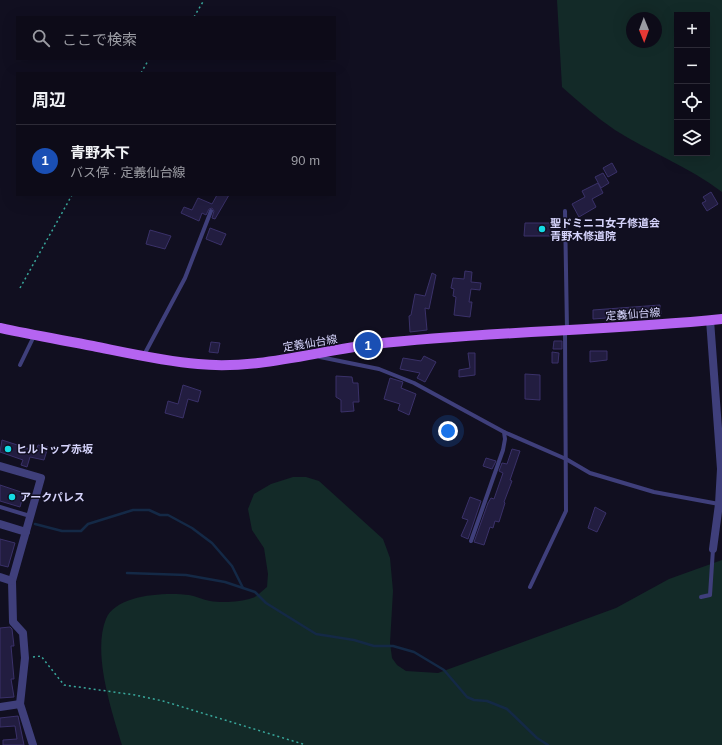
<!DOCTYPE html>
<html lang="ja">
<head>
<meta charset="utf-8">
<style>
	body { margin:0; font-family:Helvetica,"Noto Sans JP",sans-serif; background:#161421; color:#f1f3f6 }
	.controls { position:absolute; right:12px; top:12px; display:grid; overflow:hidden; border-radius:0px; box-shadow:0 4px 16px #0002 }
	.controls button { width:36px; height:36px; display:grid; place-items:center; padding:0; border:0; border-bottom:1px solid #2d2b37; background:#0d0b18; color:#f1f3f6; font:20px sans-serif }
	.compass { position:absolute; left:626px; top:12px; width:36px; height:36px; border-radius:50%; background:#0d0b18; box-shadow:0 4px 16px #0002; rotate:179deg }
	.you { position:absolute; left:448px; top:431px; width:14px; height:14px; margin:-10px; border:3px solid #fff; border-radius:50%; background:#1a73e8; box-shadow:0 0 0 6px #1a73e833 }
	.badge { display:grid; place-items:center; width:26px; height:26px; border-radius:50%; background:#15dae4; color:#fff; font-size:13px; font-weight:700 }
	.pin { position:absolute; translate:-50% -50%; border:2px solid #fff; box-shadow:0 1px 4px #0006 }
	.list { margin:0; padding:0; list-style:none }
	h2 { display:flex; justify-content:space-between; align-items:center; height:52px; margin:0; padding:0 16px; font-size:17px }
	h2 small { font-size:13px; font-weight:400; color:#9a9ba2 }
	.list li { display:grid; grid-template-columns:26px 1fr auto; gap:12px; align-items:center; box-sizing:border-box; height:72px; padding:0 16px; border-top:1px solid #2d2b37 }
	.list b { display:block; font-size:15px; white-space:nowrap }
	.list p { margin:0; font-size:13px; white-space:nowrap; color:#9a9ba2 }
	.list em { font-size:13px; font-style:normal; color:#9a9ba2 }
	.icon { flex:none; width:22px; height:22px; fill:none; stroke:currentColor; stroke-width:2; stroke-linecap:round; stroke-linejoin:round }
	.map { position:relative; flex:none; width:722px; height:745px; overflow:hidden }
	.search { position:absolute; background:#0d0b18; box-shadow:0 4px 16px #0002; left:16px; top:16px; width:320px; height:44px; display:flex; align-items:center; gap:10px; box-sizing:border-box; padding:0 14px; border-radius:0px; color:#9a9ba2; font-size:15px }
	.panel { position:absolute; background:#0d0b18; box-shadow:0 4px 16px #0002; left:16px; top:72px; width:320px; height:124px; border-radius:0px }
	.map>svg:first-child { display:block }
	.green { fill:#132a28; fill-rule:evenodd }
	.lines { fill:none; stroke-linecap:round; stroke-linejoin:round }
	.stream { stroke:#142946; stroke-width:2.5 }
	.building { fill:#221d40; stroke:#3a3169 }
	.path { stroke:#39a89c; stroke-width:1.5; stroke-dasharray:2 3; stroke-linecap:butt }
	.service { stroke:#3f3f7b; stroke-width:4 }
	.minor { stroke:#3f3f7b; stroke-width:8 }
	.primary { stroke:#b564f1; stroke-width:10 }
	.poi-dot { fill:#15dae4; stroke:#110f20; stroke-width:1.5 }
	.labels { text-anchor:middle; stroke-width:3; stroke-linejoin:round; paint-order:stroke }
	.poi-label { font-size:11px; font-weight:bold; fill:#d5d3fb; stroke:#110f20; text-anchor:start }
	.street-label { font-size:11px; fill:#d5d3fb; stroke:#110f20 }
</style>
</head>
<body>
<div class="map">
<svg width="722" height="745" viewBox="0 0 722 745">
	<rect width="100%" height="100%" fill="#110f20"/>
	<!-- green -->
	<g class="green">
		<path d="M557,0H722V192C689,167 650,152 615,130C596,117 579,102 562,87ZM677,15H707V153H677ZM632,18H656V42H632Z"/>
		<path d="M293,477H306L319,481L383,539L390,558L393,591L390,643L392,658L397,665L406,671L438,673L616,608L669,579L722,560V745H122C112,712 92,653 106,619C116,594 167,592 189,595C196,596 203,600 210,601C222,603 241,602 252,598C257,597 263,590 267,587L268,574L264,548L252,530L248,509L254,494L271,484Z"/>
	</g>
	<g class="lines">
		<!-- stream -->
		<g class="stream">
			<path d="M35,524L62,531H81L88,524L133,510H149L160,515H168L192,528L212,543L232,566L243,588"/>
			<path d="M127,573L186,575L225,582L255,592L266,603L316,634L354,640L374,646H393L414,652L444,670L467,697L474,700L487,701L507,709L537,738L548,745"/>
		</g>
	</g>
	<!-- building -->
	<g class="building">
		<path d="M612,163L617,172L608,177L603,168Z"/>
		<path d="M603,173L609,183L601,188L595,177Z"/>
		<path d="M598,183L603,193L592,199L596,207L579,217L572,204L585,197L582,191Z"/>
		<path d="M711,192L718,204L707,211L702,203L706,201L703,197Z"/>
		<path d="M217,195H229L215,219L212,218L214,211L212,208L209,209L206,215L202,213L199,221L181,213L184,207L192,210L198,198L212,204Z"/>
		<path d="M525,223H556L555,236H524Z"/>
		<path d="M210,228L226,234L221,245L206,239Z"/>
		<path d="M150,230L171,236L165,249L146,244Z"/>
		<path d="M465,271L472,272L471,282L481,283L480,290L471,289L469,302H472L470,317L454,315L456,297L453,296L454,289L451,288L453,278L464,279Z"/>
		<path d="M432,273L436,275L429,309L425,308L427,330L410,332L409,316L411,315L415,294L425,296Z"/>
		<path d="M660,305L661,314L593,319V310Z"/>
		<path d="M554,341H562V349H553Z"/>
		<path d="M211,342L220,343L218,353L209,352Z"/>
		<path d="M590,351H607V360L590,362Z"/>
		<path d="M552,352L559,353L558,363H552Z"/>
		<path d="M468,353H475V375L459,377V370L470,368Z"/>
		<path d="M424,356L436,362L425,382L417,378L420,373L400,369L403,358L421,361Z"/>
		<path d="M525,374L540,375V400L525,399Z"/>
		<path d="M336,376L352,377L353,383H358L359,402H353L354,411L341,412V400L336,397Z"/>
		<path d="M390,378L403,382L401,388L416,394L409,415L398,410L400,404L384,399Z"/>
		<path d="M183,385L201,391L198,402L188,399L183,418L165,413L168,401L178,404Z"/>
		<path d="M2,440L36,451L38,445L48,447L44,460L30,457L27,467L21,465L23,460L0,452Z"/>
		<path d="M512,449L520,451L510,480L512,481L504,502L505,503L499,522L495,521L493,528L490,527L484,545L474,542L488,503L491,498L494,499L503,473L499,471L502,463L507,464Z"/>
		<path d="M486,458L496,461L492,469L483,466Z"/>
		<path d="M0,485L24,493L20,507L0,501Z"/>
		<path d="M470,497L481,501L468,539L461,536L468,520L462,518Z"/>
		<path d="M595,507L606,513L597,532L588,528Z"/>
		<path d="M0,539L15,543L8,567L0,565Z"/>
		<path d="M10,627L12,629L14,646H11L14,679H11L14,697L0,698V628Z"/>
		<path d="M18,716L24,745H3V740L17,739L15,726L0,727V718Z"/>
	</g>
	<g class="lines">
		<!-- path -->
		<g class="path">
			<path d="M172,17H175"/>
			<path d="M194,17L204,0"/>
			<path d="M141,73L149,59"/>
			<path d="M20,288L72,195"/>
			<path d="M33,657L41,656L64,685L135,695L163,701L306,745"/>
		</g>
		<!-- service -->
		<g class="service">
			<path d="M565,211L567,329"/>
			<path d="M144,355L185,278L211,211"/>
			<path d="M320,357L379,369L414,383L504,432L505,439L503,450L471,541"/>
			<path d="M20,365L34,336"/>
			<path d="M504,432L566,459L590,473L654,492L719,504"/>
			<path d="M0,507L30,516"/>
			<path d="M530,587L566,511L565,332"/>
			<path d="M701,597L710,595L713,549"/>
		</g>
		<!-- minor -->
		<g class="minor">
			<path d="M710,320L721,469L719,504L713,549"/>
			<path d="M0,466L41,478L12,581L13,622L23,633L25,658L20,704L33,745"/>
			<path d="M0,524L26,532"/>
			<path d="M0,577L12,581"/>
			<path d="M0,707L20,704"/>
		</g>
		<!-- primary -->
		<path class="primary" d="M0,328C31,335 62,340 93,346C128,353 163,361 198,364C258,370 316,351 375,344C491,331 607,331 722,319"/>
	</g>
	<!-- markers -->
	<g class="poi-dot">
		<circle cx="542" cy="229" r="4"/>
		<circle cx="8" cy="449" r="4"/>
		<circle cx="12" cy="497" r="4"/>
	</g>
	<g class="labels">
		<!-- poi labels -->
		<g class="poi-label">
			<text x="550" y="227">聖ドミニコ女子修道会<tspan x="550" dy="13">青野木修道院</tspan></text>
			<text x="16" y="453">ヒルトップ赤坂</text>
			<text x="20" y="501">アークパレス</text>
		</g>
		<!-- street labels -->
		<g class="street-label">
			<text transform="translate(633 314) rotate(-4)" y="4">定義仙台線</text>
			<text transform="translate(310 343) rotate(-9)" y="4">定義仙台線</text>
		</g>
	</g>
</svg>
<div class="controls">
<button>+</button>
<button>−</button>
<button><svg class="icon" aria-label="locate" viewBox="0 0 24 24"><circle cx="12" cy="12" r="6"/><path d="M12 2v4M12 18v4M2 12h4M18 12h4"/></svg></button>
<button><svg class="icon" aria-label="layers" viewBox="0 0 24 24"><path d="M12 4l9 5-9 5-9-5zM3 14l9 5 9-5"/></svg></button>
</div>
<svg class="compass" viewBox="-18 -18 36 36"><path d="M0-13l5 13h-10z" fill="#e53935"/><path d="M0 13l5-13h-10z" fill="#9a9ba2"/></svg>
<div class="you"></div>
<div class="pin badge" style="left:368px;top:345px;background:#1a4fb4">1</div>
<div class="search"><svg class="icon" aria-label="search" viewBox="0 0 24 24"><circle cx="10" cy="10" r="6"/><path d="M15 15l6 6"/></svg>ここで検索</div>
<section class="panel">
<h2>周辺<small></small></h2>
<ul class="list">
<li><span class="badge" style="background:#1a4fb4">1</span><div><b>青野木下</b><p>バス停 · 定義仙台線</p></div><em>90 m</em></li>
</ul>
</section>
</div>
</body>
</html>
